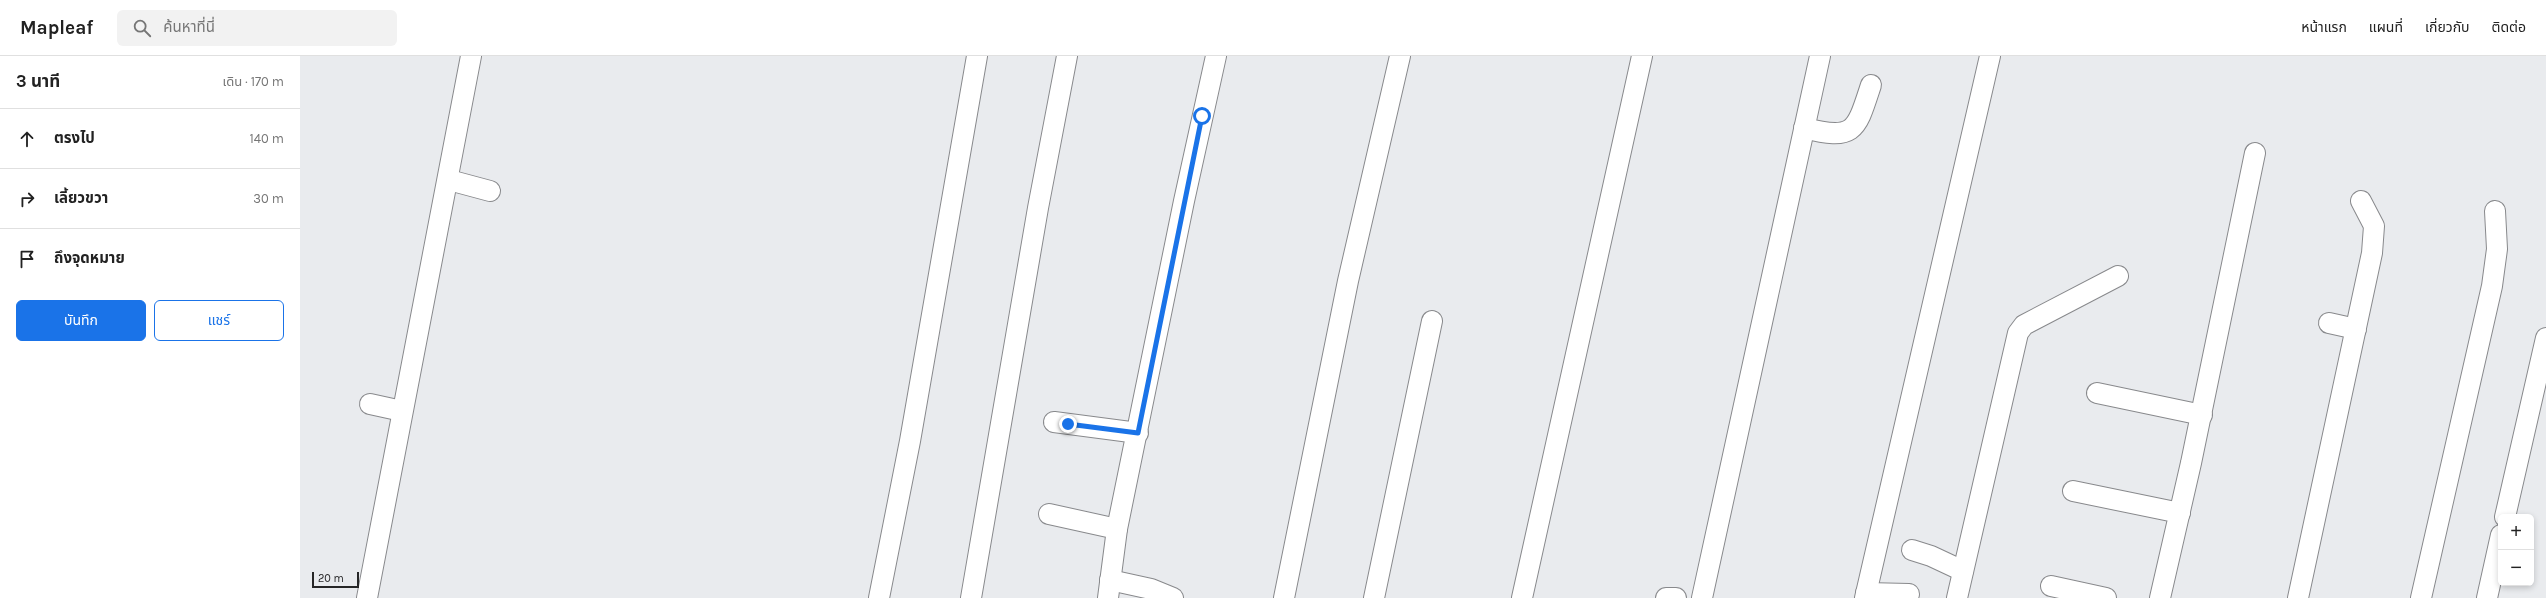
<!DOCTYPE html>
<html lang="th">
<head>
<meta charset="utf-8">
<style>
	body { margin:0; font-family:Karla,"Noto Sans Thai",sans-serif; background:#f2f2f2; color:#222 }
	.controls { position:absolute; right:12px; bottom:12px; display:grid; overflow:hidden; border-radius:6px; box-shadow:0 2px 6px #0003 }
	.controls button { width:36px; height:36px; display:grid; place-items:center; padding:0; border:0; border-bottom:1px solid #e0e0e0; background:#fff; color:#222; font:20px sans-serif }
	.scale { position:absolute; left:12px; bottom:10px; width:47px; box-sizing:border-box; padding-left:4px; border:2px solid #262627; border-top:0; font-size:11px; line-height:14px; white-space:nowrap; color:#262627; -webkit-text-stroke:3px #e9ebee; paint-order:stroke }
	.stop { position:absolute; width:12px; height:12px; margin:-9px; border:3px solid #1a73e8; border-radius:50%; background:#fff }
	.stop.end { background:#1a73e8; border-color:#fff; box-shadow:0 1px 4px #0008 }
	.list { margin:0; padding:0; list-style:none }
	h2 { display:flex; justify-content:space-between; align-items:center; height:52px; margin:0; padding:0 16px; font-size:17px }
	h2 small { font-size:13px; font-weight:400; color:#767676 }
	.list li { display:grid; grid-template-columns:26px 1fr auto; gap:12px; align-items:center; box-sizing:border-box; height:60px; padding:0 16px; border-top:1px solid #e0e0e0 }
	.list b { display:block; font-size:15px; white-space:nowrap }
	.list em { font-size:13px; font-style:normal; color:#767676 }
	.actions { display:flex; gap:8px; padding:12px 16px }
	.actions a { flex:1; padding:9px 0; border:1px solid #1a73e8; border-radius:6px; text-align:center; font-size:14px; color:#1a73e8 }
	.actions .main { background:#1a73e8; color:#fff }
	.icon { flex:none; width:22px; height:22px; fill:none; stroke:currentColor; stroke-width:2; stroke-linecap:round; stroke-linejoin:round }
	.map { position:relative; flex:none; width:2246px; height:542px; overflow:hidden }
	header { display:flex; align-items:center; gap:24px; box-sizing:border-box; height:56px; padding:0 20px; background:#fff; border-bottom:1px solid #e0e0e0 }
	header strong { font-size:19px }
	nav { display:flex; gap:22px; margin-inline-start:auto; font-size:14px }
	.search { width:280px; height:36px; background:#f2f2f2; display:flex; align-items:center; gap:10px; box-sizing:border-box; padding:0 14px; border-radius:6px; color:#767676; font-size:15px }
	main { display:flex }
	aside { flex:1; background:#fff }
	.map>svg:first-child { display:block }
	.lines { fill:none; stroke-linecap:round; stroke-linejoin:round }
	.minor-casing { stroke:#88898c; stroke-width:22 }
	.minor { stroke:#fff; stroke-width:20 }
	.route { stroke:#1a73e8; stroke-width:5 }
</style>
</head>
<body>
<header>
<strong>Mapleaf</strong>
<div class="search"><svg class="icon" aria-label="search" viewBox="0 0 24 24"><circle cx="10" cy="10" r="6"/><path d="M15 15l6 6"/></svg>ค้นหาที่นี่</div>
<nav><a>หน้าแรก</a><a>แผนที่</a><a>เกี่ยวกับ</a><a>ติดต่อ</a></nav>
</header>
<main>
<aside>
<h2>3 นาที<small>เดิน · 170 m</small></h2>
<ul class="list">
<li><svg class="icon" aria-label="ahead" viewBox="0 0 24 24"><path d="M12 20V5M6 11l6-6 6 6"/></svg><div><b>ตรงไป</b></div><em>140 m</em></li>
<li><svg class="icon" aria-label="right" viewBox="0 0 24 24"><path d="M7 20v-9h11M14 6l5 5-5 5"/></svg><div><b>เลี้ยวขวา</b></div><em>30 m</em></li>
<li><svg class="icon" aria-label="arrive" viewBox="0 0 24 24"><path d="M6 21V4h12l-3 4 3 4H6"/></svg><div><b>ถึงจุดหมาย</b></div></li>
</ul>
<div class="actions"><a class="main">บันทึก</a><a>แชร์</a></div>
</aside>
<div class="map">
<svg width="2246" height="542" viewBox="0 0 2246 542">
	<rect width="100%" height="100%" fill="#e9ebee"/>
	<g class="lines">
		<defs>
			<g id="minor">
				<path d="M1504,72C1555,85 1556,75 1571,29"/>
				<path d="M149,124L190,135"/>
				<path d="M2029,267L2056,273"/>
				<path d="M1797,337L1902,359"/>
				<path d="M70,348L102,355"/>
				<path d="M754,366L838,377"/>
				<path d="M1773,435L1880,457"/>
				<path d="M749,458L817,473"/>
				<path d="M2205,461L2246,282"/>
				<path d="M1612,494L1631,500L1663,515"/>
				<path d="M810,524L851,533L873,542"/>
				<path d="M1751,530L1806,542"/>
				<path d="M1566,537L1609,538"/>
				<path d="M67,542L171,0"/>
				<path d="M579,542L610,385L677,0"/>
				<path d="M671,542L738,152L767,0"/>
				<path d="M808,542L817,473L884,145L916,0"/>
				<path d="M984,542L1048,225L1100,0"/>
				<path d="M1074,542L1132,265"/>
				<path d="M1222,542L1342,0"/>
				<path d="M1366,542H1376"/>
				<path d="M1402,542L1520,0"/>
				<path d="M1565,542L1690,0"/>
				<path d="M1657,542L1718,277L1724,269L1818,220"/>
				<path d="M1860,542L1891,407L1955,97"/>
				<path d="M1998,542L2072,197L2074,170L2061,145"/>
				<path d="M2121,542L2192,230L2197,193L2195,155"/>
				<path d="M2187,542L2201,479"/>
			</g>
		</defs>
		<!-- minor casing -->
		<use href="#minor" class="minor-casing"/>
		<!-- minor -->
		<use href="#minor" class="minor"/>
	</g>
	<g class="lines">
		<!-- route -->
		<path class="route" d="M768,368L838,377L902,60"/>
	</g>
</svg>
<div class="controls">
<button>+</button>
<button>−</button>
</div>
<div class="scale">20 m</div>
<div class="stop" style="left:902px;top:60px"></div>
<div class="stop end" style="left:768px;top:368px"></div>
</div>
</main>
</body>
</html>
